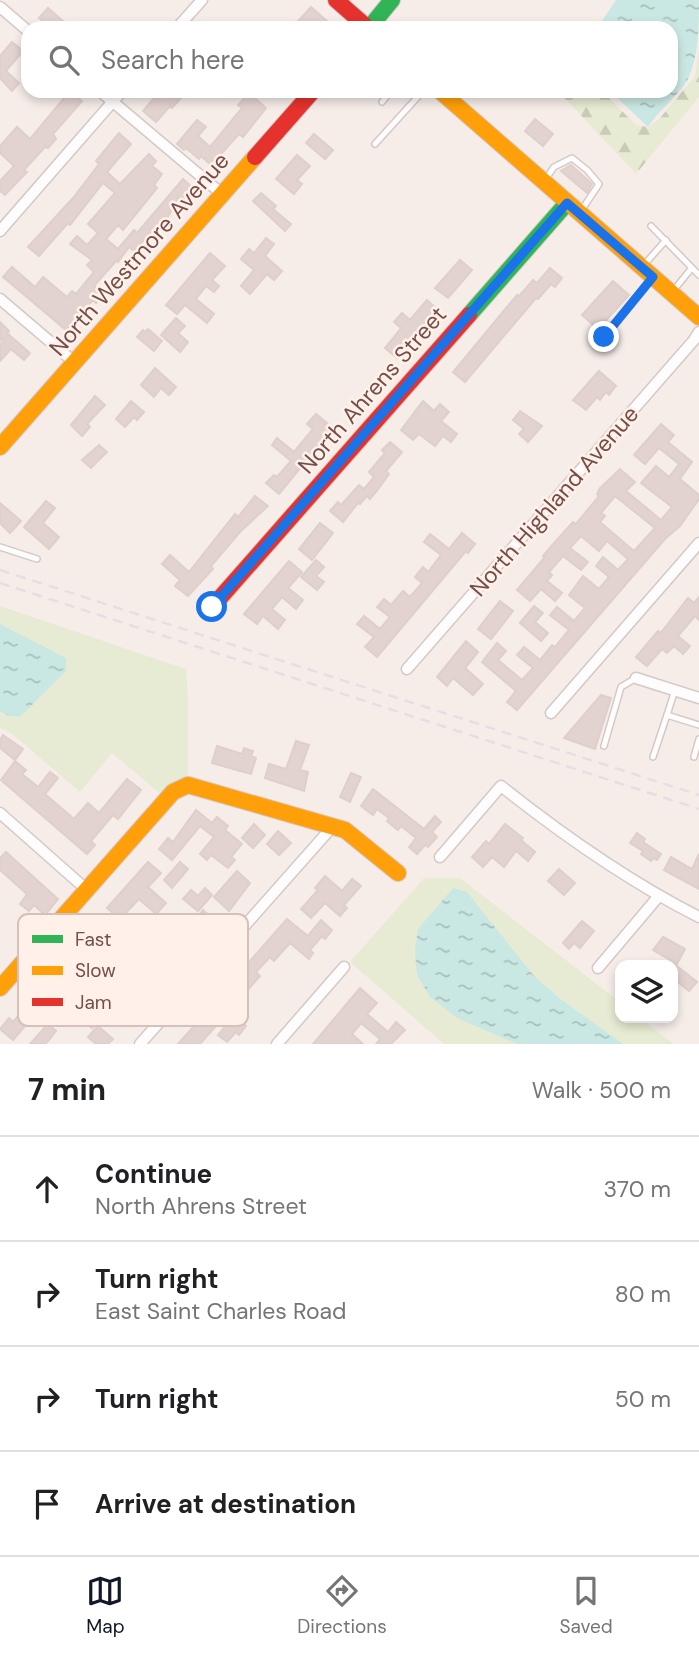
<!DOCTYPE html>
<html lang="en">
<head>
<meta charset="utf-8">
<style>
	body { margin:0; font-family:"DM Sans",sans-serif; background:#f2f2f2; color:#202124 }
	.controls { position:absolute; right:21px; bottom:21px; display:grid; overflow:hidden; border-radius:14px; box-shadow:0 4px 10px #0003 }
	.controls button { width:63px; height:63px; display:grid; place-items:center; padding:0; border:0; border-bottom:2px solid #e0e0e0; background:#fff; color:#202124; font:35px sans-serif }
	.stop { position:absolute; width:21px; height:21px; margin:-16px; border:5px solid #1a73e8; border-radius:50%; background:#fff }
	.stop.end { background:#1a73e8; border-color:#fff; box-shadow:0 2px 7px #0008 }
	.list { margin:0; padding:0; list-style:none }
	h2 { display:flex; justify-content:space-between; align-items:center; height:91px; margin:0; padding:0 28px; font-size:30px }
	h2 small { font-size:23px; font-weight:400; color:#757577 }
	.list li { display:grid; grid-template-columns:46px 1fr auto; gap:21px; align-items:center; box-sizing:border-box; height:105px; padding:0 28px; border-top:2px solid #e0e0e0 }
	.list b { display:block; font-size:26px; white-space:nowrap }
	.list p { margin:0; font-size:23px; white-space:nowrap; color:#757577 }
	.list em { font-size:23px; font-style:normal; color:#757577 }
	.icon { flex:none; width:38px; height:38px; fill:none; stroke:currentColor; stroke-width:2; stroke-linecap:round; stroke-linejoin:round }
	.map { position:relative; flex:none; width:699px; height:1044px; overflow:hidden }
	.search { position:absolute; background:#fff; box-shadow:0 4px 10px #0003; left:21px; right:21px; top:21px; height:77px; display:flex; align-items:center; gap:18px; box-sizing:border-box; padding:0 24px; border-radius:21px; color:#757577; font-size:26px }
	.sheet { height:511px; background:#fff }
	nav { display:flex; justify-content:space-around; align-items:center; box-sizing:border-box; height:98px; border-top:2px solid #e0e0e0; background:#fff; font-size:19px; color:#757577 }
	nav a { display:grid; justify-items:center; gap:4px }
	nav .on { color:#111827 }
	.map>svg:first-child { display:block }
	.green { fill:#e8ebd3 }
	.forest { fill:url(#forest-firs) }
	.water { fill:url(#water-ripples) }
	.building { fill:#e3d3d0; stroke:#dfcfcb; stroke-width:2; fill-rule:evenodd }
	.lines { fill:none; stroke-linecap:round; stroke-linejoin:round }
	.lane-casing { stroke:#d4c9c6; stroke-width:8 }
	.street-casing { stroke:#d4c9c6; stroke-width:13 }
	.fast-casing { stroke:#d5c8c6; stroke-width:18 }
	.slow-casing { stroke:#d5c8c6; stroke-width:18 }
	.jam-casing { stroke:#d5c8c6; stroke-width:18 }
	.lane { stroke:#fefcfc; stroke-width:5 }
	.street { stroke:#fefcfc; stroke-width:10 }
	.fast { stroke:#30b455; stroke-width:16 }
	.slow { stroke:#ff9f0a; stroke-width:16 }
	.jam { stroke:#e5322d; stroke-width:16 }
	.rail { stroke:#e3e0e4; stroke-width:2.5; stroke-dasharray:10 7; stroke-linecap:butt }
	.route { stroke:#1a73e8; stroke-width:9 }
	.labels { text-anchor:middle; stroke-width:5; stroke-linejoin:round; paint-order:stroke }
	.street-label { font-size:23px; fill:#754d49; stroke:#fff1e9 }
	.key { fill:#fff1e9; stroke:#d6c0b9; stroke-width:2 }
	.key-label { font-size:19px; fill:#754d49 }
</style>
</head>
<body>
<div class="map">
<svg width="699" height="1044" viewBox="0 0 699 1044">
	<defs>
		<pattern id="forest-firs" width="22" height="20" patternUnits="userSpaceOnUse" patternTransform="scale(1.75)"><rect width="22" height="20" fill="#e8ebd3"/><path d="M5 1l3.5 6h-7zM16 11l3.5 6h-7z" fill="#cacbb7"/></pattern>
		<pattern id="water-ripples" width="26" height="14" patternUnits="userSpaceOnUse" patternTransform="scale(1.75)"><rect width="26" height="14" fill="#cae8e3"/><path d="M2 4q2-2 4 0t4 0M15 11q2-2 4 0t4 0" fill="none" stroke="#a9beba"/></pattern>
	</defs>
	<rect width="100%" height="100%" fill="#f6ede9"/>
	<!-- green -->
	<g class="green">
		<path d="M0,606L186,669L188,699V781L163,796L112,753L80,792L11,733L0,728Z"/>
		<path d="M424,878H460L620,1002V1018H640L674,1044H444L350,962Z"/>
	</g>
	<!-- forest -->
	<path class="forest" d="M699,49V97L636,174L558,91H602L636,125L648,127L660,118L695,76Z"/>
	<!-- water -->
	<g class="water">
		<path d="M616,0H699C699,27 699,57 687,81C676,98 659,110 648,127L610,91H671V28H597Z"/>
		<path d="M0,624L66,658V671L20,717L6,715L0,711Z"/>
		<path d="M453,888L467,892L534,976L558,997L623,1044H517L457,1018L430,997L418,977L416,966L415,948L418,929Z"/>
	</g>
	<!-- building -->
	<g class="building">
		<path d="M311,7L335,28H292Z"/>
		<path d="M48,8L63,21L57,28H51L39,18Z"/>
		<path d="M12,42L23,51L6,71L19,83L12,91L0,78V56Z"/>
		<path d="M70,91L82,101L53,134L56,139L48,148L45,147L24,170L27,172L5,195L0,191V181L14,166L0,153V146L17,127L30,139Z"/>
		<path d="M160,91H172L181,98L172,108L170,106L156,122L143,111Z"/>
		<path d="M249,93L266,108L243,137L239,134L211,165L201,156L199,159L186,148L184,150L177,144L197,120L206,127L198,136L210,147L242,108L238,105Z"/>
		<path d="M535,119L553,134L543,146L525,131Z"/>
		<path d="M119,133L131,144L107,172L120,184L149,154L156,161L152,166L162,174L154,185L157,188L123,230L118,225L106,239L118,249L134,230L137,233L183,179L194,189L183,201L179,197L168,217L164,218L134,251L129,247L118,262L116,261L94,286L104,294L96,303L93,300L66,330L3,277L12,267L35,287L43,277L67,297L72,291L76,294L94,272L87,265L92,260L70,244L77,236L87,245L98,233L88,224L115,193L103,183L70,225L68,223L39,256L28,247L73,198L99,164L96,161Z"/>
		<path d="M314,134L333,150L325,159L306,143Z"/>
		<path d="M297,155L310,166L297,180L302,184L294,194L276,179Z"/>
		<path d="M571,165L592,184L587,193L561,171Z"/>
		<path d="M261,193L276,206L273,209L291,224L285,231L253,201Z"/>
		<path d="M266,238L274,244L265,256L282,271L274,280L267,274L250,294L241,286L254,270L241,259L249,249L254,253Z"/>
		<path d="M210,253L225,266L212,280L219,286L214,292L206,286L196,299L214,314L207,323L185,305L177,314L166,305Z"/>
		<path d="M460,260L472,270L448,298L435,288Z"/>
		<path d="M550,268L562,278L555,287L551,284L538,299L536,298L465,382L453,372L517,295L519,296L533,280L537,283Z"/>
		<path d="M613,281L629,295L598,329L582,315Z"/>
		<path d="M427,300L439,311L432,320L430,318L397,358L385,348L401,328L394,322L402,313L410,320Z"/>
		<path d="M176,318L185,326L178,333L188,342L180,352L161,335Z"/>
		<path d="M0,322L9,331L7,333L30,353L24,360L11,349L0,361V345L4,340L2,338L0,341Z"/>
		<path d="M148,329L162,341L154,351L137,337L143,330L145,332Z"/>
		<path d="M155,368L176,387L169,395L161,388L154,397L141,385Z"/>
		<path d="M599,371L616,386L609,395L606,392L600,400L597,397L586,410L573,400Z"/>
		<path d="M95,396L105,405L87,424L90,427L82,436L71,425Z"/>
		<path d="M131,401L144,412L137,420L134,417L125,427L116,419Z"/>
		<path d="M423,401L434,411L440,404L449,412L441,421L457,434L451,442L443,436L435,446L419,434L413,440L401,430Z"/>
		<path d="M520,411L542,426L528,442L519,434L524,429L513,420Z"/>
		<path d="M316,414L333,428L279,494L266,483L274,475L277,477L291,461L272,445L277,438L294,452L313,429L307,424Z"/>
		<path d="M661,424L674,435L668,442L692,462L680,479L699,495V499L680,526L665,539L517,710L507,702L516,691L482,662L497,643L506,651L498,660L522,680L533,668L517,655L524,647L540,660L552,645L555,647L569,630L550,615L557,607L574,621L585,608L569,595L583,576L599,589L609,577L596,566L603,557L618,570L628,559L607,541L599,551L581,536L570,548L588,562L581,570L563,556L549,572L552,575L547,581L562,593L555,601L541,589L530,601L517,590L545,557L543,556L555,542L573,522L576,524L599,496L597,494L600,488L620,469L635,482L626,491L661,520L672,507L641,483L656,466L669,477L679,464L659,448L645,464L634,455ZM615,496L655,528L634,551L600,522L605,516L601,513Z"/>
		<path d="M390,442L402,452L386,471L389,474L376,492L370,499L367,496L360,504L358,503L343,522L330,511L338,502L341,505L359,485L364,489L374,477L369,472L385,453L382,450Z"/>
		<path d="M99,445L107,452L91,468L82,460Z"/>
		<path d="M255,496L268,506L240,532L211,566L213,569L188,596L175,586L180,580L162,564L170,555L189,572L235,514L238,517Z"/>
		<path d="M46,501L55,508L43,523L59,537L49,549L24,527Z"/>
		<path d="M0,503L21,521L10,533L0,523Z"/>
		<path d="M320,523L333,533L312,560L299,549Z"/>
		<path d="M462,533L475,544L468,553L466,551L377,657L365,647L374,637L357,624L364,616L380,629L390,617L377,607L384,599L391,605L403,591L410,597L422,583L415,577L423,567L428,572L441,555L424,542L430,534L449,549Z"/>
		<path d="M316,560L324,567L316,576L324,582L317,590L301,577Z"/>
		<path d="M289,561L302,572L288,588L303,600L296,609L282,597L272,609L285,620L278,629L263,616L257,624L244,614Z"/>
		<path d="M699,597V620L695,616L678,636L690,646L683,654L674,646L667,653L662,649L647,666L636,657L658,631L660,633L663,630L688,598L694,603Z"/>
		<path d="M500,601L513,611L491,639L478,629Z"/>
		<path d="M534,606L543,613L535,622L548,633L541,641L520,623Z"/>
		<path d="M466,641L478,652L465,668L483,684L473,695L453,678L447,686L437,677Z"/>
		<path d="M601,695L611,698L595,749L564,738Z"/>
		<path d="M3,735L23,749L15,760L0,748V740Z"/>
		<path d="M296,741L309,745L300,770L308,772L304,791L265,778L269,764L286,769Z"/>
		<path d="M217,746L242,754L244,748L253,751L251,756L256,758L251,774L212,763Z"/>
		<path d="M15,761L26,770L22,774L38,787L50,772L58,778L45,794L74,819L88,803L99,813L127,779L141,790L118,819L113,815L91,841L95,845L87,854L1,780Z"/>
		<path d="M351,773L361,777L350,802L340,797Z"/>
		<path d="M373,789L424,829L435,816L441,822L432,832L437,837L428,847L425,845L417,854L409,847L416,838L401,826L398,830L387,821L389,818L377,809L373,815L361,806Z"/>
		<path d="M196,810L212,823L217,817L228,826L225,830L242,844L231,857L235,860L228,868L211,855L207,860L200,854L214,837L200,826L172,860L159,849L168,838L173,842Z"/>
		<path d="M254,824L265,835L253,848L242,838Z"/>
		<path d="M505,824L523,838L521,840L535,852L528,861L516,851L504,867L492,857L483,867L472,857L486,841L489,844Z"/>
		<path d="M278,831L291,843L279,855L267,844Z"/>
		<path d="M637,833L645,839L643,842L661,854L657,860L653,858L651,861L641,854L643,851L630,843Z"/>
		<path d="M6,852L58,899L45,915L34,905L29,911L20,904L27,894L0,870V858Z"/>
		<path d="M699,854V889L664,870L671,857L692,869Z"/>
		<path d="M148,862L161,873L148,887L166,903L156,914L139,899L120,919L107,908Z"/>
		<path d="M180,862L188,869L172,888L164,880Z"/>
		<path d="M559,869L575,883L564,895L548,881Z"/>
		<path d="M237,871L250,883L229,911L214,897Z"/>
		<path d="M325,876L342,891L352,879L361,886L344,905L347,908L340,916L325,903L311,918L301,909L318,890L315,888Z"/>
		<path d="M205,888L212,895L198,911L183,899L191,890L198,896Z"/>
		<path d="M203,910L216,922L124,1026L111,1015L123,1001L110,989L117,981L131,992L151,969L156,973L181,945L176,941L183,933L172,923L179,915L191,925Z"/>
		<path d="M287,919L308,936L321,920L332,930L325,939L322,936L310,950L313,953L309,959L290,943L274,961L270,957L256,972L260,976L226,1015L213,1003Z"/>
		<path d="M582,921L594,931L580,948L574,943L569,949L563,943Z"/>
		<path d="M663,937L685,949L677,964L653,950Z"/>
		<path d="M61,960L74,971L53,994L69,1008L61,1016L50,1006L36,1023L31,1019L13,1040L0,1029L9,1018L13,1022L38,993L35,990Z"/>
		<path d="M673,963L697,982L689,991L673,978Z"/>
		<path d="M360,988L377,1003L367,1014L388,1032L396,1022L405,1030L391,1044H376L380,1039L361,1023L352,1034L363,1044H313Z"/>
		<path d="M100,1001L109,1008L92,1028L83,1021Z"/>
		<path d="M203,1016L215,1027L206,1037L200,1044H178Z"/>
		<path d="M234,1016L246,1026L239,1035L236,1032L227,1042L218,1035Z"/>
		<path d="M48,1024L56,1031L49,1040L45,1044H30Z"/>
		<path d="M98,1026L113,1039L108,1044H96L88,1037Z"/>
	</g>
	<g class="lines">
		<defs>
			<g id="lane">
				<path d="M382,102L391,91"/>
				<path d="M375,144L423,91"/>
				<path d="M545,180L554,167L572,158L587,170L599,184L581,211"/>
				<path d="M651,226L699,275"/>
				<path d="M643,266L666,240"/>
				<path d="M673,291L691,269"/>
				<path d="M604,337L650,280"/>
				<path d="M0,547L37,559"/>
				<path d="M675,690L667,715L699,725"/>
				<path d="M604,746L621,687L636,678"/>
				<path d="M653,757L667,715"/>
				<path d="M694,757L699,739"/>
			</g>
			<g id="street">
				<path d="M0,7L28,31"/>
				<path d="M177,28L202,0"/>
				<path d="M100,91L222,194"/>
				<path d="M0,231L122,91"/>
				<path d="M0,299L74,362"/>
				<path d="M407,669L694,340L699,332"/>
				<path d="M636,678L699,698"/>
				<path d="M551,713L699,543"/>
				<path d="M0,813L87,890"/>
				<path d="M440,857L501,786C564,836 628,881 699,917"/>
				<path d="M598,968L658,897"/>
				<path d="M140,1044L333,826"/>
				<path d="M277,1044L344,967"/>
			</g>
			<g id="fast">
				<path d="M369,28L392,0"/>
				<path d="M469,315L567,203"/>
			</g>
			<g id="slow">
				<path d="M440,91L699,317"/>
				<path d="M0,447L255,157"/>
				<path d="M0,988L173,792L188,785L345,830L398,873"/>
			</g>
			<g id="jam">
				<path d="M336,0L368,28"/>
				<path d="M255,157L313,91"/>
				<path d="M212,607L469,315"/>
			</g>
		</defs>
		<!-- lane casing -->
		<use href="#lane" class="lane-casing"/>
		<!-- street casing -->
		<use href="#street" class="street-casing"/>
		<!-- fast casing -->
		<use href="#fast" class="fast-casing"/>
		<!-- slow casing -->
		<use href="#slow" class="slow-casing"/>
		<!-- jam casing -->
		<use href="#jam" class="jam-casing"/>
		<!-- lane -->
		<use href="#lane" class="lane"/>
		<!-- street -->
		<use href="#street" class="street"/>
		<!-- fast -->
		<use href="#fast" class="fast"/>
		<!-- slow -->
		<use href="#slow" class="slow"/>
		<!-- jam -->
		<use href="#jam" class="jam"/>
		<!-- rail -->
		<g class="rail">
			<path d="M0,570L699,795"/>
			<path d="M0,583L699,809"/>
		</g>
	</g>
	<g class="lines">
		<!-- route -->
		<path class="route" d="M212,607L567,203L653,277L604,337"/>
	</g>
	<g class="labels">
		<!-- street labels -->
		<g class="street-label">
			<text transform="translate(139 254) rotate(-49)" y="8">North Westmore Avenue</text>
			<text transform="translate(372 390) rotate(-49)" y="8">North Ahrens Street</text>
			<text transform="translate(554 501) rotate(-49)" y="8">North Highland Avenue</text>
		</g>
	</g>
	<!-- legend -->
	<rect x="18" y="914" width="230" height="112" rx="10" class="key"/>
	<rect x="32" y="935" width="31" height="8" fill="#30b455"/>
	<rect x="32" y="966" width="31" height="9" fill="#ff9f0a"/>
	<rect x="32" y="998" width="31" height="8" fill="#e5322d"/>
	<g class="key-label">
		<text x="75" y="946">Fast</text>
		<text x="75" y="977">Slow</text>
		<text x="75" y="1009">Jam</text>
	</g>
</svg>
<div class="controls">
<button><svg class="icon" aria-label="layers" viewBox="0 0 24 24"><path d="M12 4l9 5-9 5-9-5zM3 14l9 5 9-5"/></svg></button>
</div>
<div class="stop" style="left:212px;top:607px"></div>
<div class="stop end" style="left:604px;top:337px"></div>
<div class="search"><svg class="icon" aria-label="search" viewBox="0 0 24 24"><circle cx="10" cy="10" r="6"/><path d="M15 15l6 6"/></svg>Search here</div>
</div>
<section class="sheet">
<h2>7 min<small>Walk · 500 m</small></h2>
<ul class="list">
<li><svg class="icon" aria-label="ahead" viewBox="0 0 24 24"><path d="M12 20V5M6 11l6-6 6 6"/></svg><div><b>Continue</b><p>North Ahrens Street</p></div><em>370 m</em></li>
<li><svg class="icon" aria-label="right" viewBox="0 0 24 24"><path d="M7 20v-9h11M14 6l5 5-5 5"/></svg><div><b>Turn right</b><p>East Saint Charles Road</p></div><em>80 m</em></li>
<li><svg class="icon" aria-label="right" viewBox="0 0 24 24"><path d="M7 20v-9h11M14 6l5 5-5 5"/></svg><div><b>Turn right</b></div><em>50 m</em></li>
<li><svg class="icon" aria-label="arrive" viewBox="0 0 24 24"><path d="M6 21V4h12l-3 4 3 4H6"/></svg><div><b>Arrive at destination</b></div></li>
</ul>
</section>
<nav>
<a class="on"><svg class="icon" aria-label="map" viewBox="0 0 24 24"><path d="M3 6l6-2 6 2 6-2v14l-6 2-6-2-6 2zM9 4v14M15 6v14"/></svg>Map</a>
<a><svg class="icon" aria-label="directions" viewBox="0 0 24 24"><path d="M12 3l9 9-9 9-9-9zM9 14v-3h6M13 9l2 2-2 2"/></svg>Directions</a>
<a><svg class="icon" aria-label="saved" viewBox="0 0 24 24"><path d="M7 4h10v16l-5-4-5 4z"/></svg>Saved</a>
</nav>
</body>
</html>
